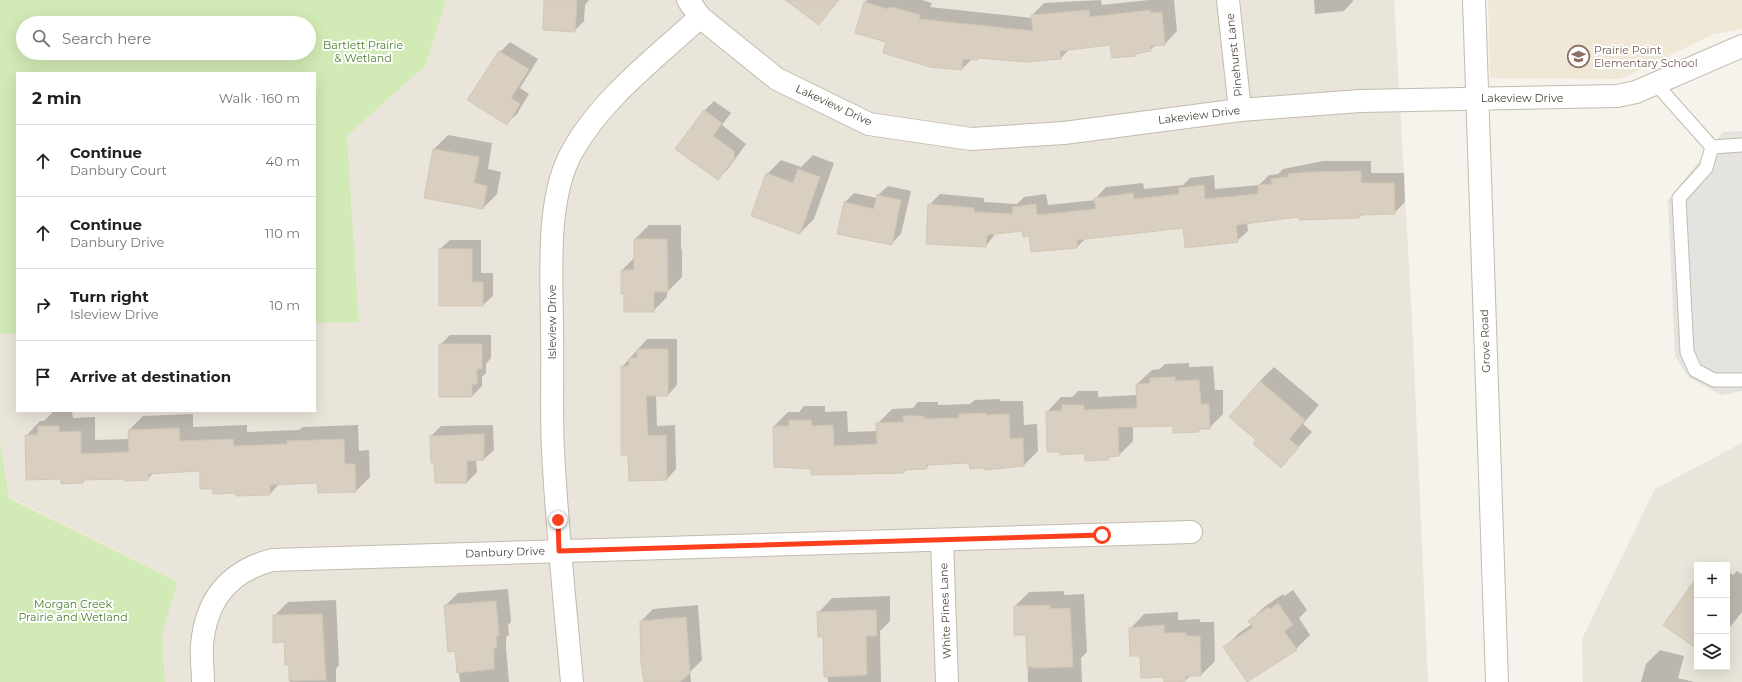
<!DOCTYPE html>
<html lang="en">
<head>
<meta charset="utf-8">
<style>
	body { margin:0; font-family:Montserrat,sans-serif; background:#f2f2f2; color:#202124 }
	.controls { position:absolute; right:12px; bottom:12px; display:grid; overflow:hidden; border-radius:0px; box-shadow:0 4px 16px #0002 }
	.controls button { width:36px; height:36px; display:grid; place-items:center; padding:0; border:0; border-bottom:1px solid #e0e0e0; background:#fff; color:#202124; font:20px sans-serif }
	.stop { position:absolute; width:12px; height:12px; margin:-9px; border:3px solid #fc3f1d; border-radius:50%; background:#fff }
	.stop.end { background:#fc3f1d; border-color:#fff; box-shadow:0 1px 4px #0008 }
	.list { margin:0; padding:0; list-style:none }
	h2 { display:flex; justify-content:space-between; align-items:center; height:52px; margin:0; padding:0 16px; font-size:17px }
	h2 small { font-size:13px; font-weight:400; color:#757577 }
	.list li { display:grid; grid-template-columns:26px 1fr auto; gap:12px; align-items:center; box-sizing:border-box; height:72px; padding:0 16px; border-top:1px solid #e0e0e0 }
	.list b { display:block; font-size:15px; white-space:nowrap }
	.list p { margin:0; font-size:13px; white-space:nowrap; color:#757577 }
	.list em { font-size:13px; font-style:normal; color:#757577 }
	.icon { flex:none; width:22px; height:22px; fill:none; stroke:currentColor; stroke-width:2; stroke-linecap:round; stroke-linejoin:round }
	.map { position:relative; flex:none; width:1742px; height:682px; overflow:hidden }
	.search { position:absolute; background:#fff; box-shadow:0 4px 16px #0002; left:16px; top:16px; width:300px; height:44px; display:flex; align-items:center; gap:10px; box-sizing:border-box; padding:0 14px; border-radius:22px; color:#757577; font-size:15px }
	.panel { position:absolute; background:#fff; box-shadow:0 4px 16px #0002; left:16px; top:72px; width:300px; height:340px; border-radius:0px }
	.map>svg:first-child { display:block }
	.residential { fill:#eae5da; fill-rule:evenodd }
	.education { fill:#efe8d6 }
	.green { fill:#d2eab5; fill-rule:evenodd }
	.parking { fill:#e5e3e0 }
	.shadow { fill:#0003 }
	.building { fill:#d8cfc1; stroke:#d3c7b4 }
	.lines { fill:none; stroke-linecap:round; stroke-linejoin:round }
	.service-casing { stroke:#c2bbae; stroke-width:15 }
	.minor-casing { stroke:#c2bbae; stroke-width:24 }
	.tertiary-casing { stroke:#c2bbae; stroke-width:24 }
	.service { stroke:#fff; stroke-width:13 }
	.minor { stroke:#fff; stroke-width:22 }
	.tertiary { stroke:#fff; stroke-width:22 }
	.route { stroke:#fc3f1d; stroke-width:5 }
	.labels { text-anchor:middle; stroke-width:4; stroke-linejoin:round; paint-order:stroke }
	.park-label { font-size:11px; fill:#4a7f2a; stroke:#fff }
	.education-label { font-size:11px; fill:#785e54; stroke:#fff; text-anchor:start }
	.street-label { font-size:11px; fill:#4b4439; stroke:#fff }
</style>
</head>
<body>
<div class="map">
<svg width="1742" height="682" viewBox="0 0 1742 682">
	<rect width="100%" height="100%" fill="#f6f3ec"/>
	<!-- residential -->
	<g class="residential">
		<path d="M446,0H1394L1412,318L1428,682H165L162,634L178,582L9,497L0,441V334L17,333V411H315V323L359,321L347,136L426,65Z"/>
		<path d="M1742,443V682H1583L1582,639L1655,489ZM1697,565H1727V667H1697Z"/>
	</g>
	<!-- education -->
	<path class="education" d="M1488,0H1742V29L1714,34L1620,79L1490,78Z"/>
	<!-- green -->
	<g class="green">
		<path d="M0,0H446L426,65L347,136L359,322L315,323V73H17V333L0,334ZM23,23H309V53H23Z"/>
		<path d="M0,441L9,498L178,582L162,634L165,682H0Z"/>
	</g>
	<!-- parking -->
	<path class="parking" d="M1742,131V391L1721,395L1688,377L1675,356L1668,200L1723,132Z"/>
	<!-- shadow -->
	<g class="shadow">
		<path d="M544,0H589L585,5L584,21L574,31Z"/>
		<path d="M793,0H839L819,24Z"/>
		<path d="M867,0H922L932,3L930,7L1032,18V15L1044,3L1101,0L1102,5L1149,0H1174L1177,31L1165,44L1156,45L1150,50L1137,53L1135,55L1111,44L1069,49L1061,58L979,57L973,58L962,69L887,41L865,2Z"/>
		<path d="M1314,0H1353V1L1344,11L1315,14Z"/>
		<path d="M510,42L538,59L520,88L529,94L517,114L507,123L469,100L500,52Z"/>
		<path d="M714,101L731,113L722,125L746,144L728,169L718,178L704,111Z"/>
		<path d="M448,135L492,143L488,169L501,172L497,194L483,208L434,149Z"/>
		<path d="M813,155L834,163L814,219L800,233L767,174L781,160L801,167Z"/>
		<path d="M1323,161H1371V173H1404L1405,202L1394,213L1363,214L1359,217L1300,216L1247,222L1248,231L1237,241L1184,227L1086,238L1077,247L1030,235L1023,230L996,233L986,246L929,205L940,194L984,198V202L1017,204L1024,197L1046,194L1048,205L1096,200V198L1106,187L1143,183L1144,189L1183,185L1190,178L1214,175L1215,189L1259,185L1269,175L1278,174L1283,169Z"/>
		<path d="M888,186L911,191L901,234L891,244L844,203L854,193L877,198L878,195Z"/>
		<path d="M649,225H681V249H682V277L667,292V297L653,311L625,293L622,270L635,257V239Z"/>
		<path d="M450,240H481V273H493V296L483,305L440,249Z"/>
		<path d="M450,335H491V358L486,364V373L482,377V386L472,396L440,345Z"/>
		<path d="M647,339H677V385L668,395H656L657,426L675,425L676,469L667,479L630,480L622,367Z"/>
		<path d="M1189,363V367L1213,366L1215,390H1223V414L1209,428H1202L1198,431L1174,425H1133V441L1119,455L1111,456L1108,459L1085,452L1047,412L1061,397H1072L1078,391H1098V397L1138,395L1137,384L1152,370L1160,369L1165,364Z"/>
		<path d="M1274,367L1319,405L1303,424L1312,432L1281,466L1258,440L1260,381Z"/>
		<path d="M1000,399V401H1023L1024,425L1037,424L1038,451L1024,465L970,462L930,464L926,468L907,469L904,472L812,468L774,426L788,412H799L804,406H825V412L847,411L848,432L878,431L877,424L892,409L913,408L918,402H938V405L970,404L975,400Z"/>
		<path d="M53,412H72L73,418L95,417V440L129,439V430L143,416L193,414V427L247,425V432L299,430L303,427L358,425L359,451L369,450L370,477L356,491L318,482L280,483L270,494L237,492L214,488L201,470L154,473L147,479L126,478L86,479L83,482L62,483V478L26,436L40,421H44Z"/>
		<path d="M493,425L494,450L484,459H476L477,472L467,482L435,462H432L431,436L441,426Z"/>
		<path d="M1727,571L1733,575L1737,571L1742,574V612L1727,631Z"/>
		<path d="M508,589L511,622L508,625L509,635L506,637V649L509,682H460L456,650L445,606L458,593Z"/>
		<path d="M1293,590L1307,610L1299,618L1310,635L1296,649L1225,647L1239,633L1252,624L1250,621L1264,607L1283,594L1284,596Z"/>
		<path d="M1064,591V595L1084,594L1087,652L1081,658L1082,682H1028L1027,634L1015,606L1029,592Z"/>
		<path d="M890,596V621L880,631L881,682H828L824,636L818,613L832,598Z"/>
		<path d="M336,600L339,665L336,669V682H290V664L285,641L274,616L288,602Z"/>
		<path d="M698,605L702,660L690,672L691,682H644L641,621L653,609Z"/>
		<path d="M1178,612V620L1200,619V622H1214L1215,661L1201,675H1191L1185,681L1165,676L1141,655L1130,629L1144,614Z"/>
		<path d="M1660,650L1684,656L1678,678L1694,682H1641L1646,664Z"/>
	</g>
	<!-- building -->
	<g class="building">
		<path d="M544,0H577L575,32L543,30Z"/>
		<path d="M785,0H838L819,25Z"/>
		<path d="M864,2L888,9L889,7L896,8L920,15L919,19L1033,31L1031,15L1089,10L1090,17L1150,10V13L1162,12L1165,45L1150,46L1151,51L1135,54L1136,56L1112,58L1110,45L1060,51L1061,59L1025,62L978,58L977,60L963,59L962,70L930,67L883,53L886,42L855,33Z"/>
		<path d="M499,51L529,69L511,98L520,104L507,125L467,100Z"/>
		<path d="M704,110L722,123L713,136L734,151V159L718,180L675,149Z"/>
		<path d="M433,149L479,157L474,183L487,186L483,209L424,198Z"/>
		<path d="M798,169L820,177L800,234L751,216L766,173L793,183Z"/>
		<path d="M1361,171V183H1394L1395,214L1359,215V218L1299,220V217L1236,225L1238,242L1185,248L1183,228L1077,240V248L1031,252L1029,236L1023,237L1022,231L987,235L986,247L926,244L928,204L974,208V212L1013,214L1012,207L1036,204L1037,215L1096,209L1094,198L1133,193L1134,199L1179,194V188L1204,185L1205,199L1258,194V185L1272,184L1271,179L1289,177L1288,174L1311,172Z"/>
		<path d="M877,195L901,200L892,245L837,234L844,202L874,209Z"/>
		<path d="M634,239H667L668,292H654V312H624V294H621V270H634Z"/>
		<path d="M439,249H472V282H483V306H439Z"/>
		<path d="M439,344H482V369H477V384H472V397H439Z"/>
		<path d="M637,349H668V396H646L648,436L666,435L667,480L629,481L628,455H621V366H629V358H637Z"/>
		<path d="M1175,377V381L1199,380L1201,404H1209L1210,429H1198L1199,432L1173,433V426L1118,427L1119,456L1108,457V460L1085,461L1084,453L1060,455V452H1047L1046,411H1062V405H1084V410L1137,408L1136,384L1150,383V378Z"/>
		<path d="M1260,381L1305,420L1289,439L1299,447L1281,468L1253,444L1256,440L1229,417Z"/>
		<path d="M986,413V415L1009,414L1010,439L1023,438L1024,466L985,470L984,468L970,469L969,463L926,465L927,469L904,470V473L811,475V469L774,467L773,426H789V420H811L812,426L833,425L834,446L877,444L876,423L904,422L903,416H924V419L959,418V414Z"/>
		<path d="M38,426H59V432L81,431V454L129,452L128,430L179,428L180,441L233,439L234,446L287,444V441L344,439L345,464H355L356,492L318,493L317,483L270,485V495L236,496V493L213,494V489H200V471L148,474V480L125,481V479L83,480V483L61,484V479L26,480L25,435H38Z"/>
		<path d="M484,434V460L467,461V483H435L434,463H431L430,436Z"/>
		<path d="M1697,577V649L1663,625Z"/>
		<path d="M496,601L499,635L496,636L497,648H494V669L457,673L455,651L448,652L444,605Z"/>
		<path d="M1278,603L1293,625L1284,631L1297,650L1247,682L1223,647L1253,627L1248,621L1268,607L1270,609Z"/>
		<path d="M1050,605V609L1070,608L1073,667L1033,668V667H1027L1026,635H1014V606Z"/>
		<path d="M876,610L877,636H866L867,675L824,677L823,637H818L817,612Z"/>
		<path d="M322,614L326,680L289,681V665H285L284,642L273,643V615Z"/>
		<path d="M686,617L690,673L680,682H644L641,663L640,621Z"/>
		<path d="M1164,625V633H1186V636H1200L1201,676H1186V681L1175,682H1164V677L1141,678L1140,656H1130L1129,628Z"/>
	</g>
	<g class="lines">
		<defs>
			<g id="service">
				<path d="M1655,83L1712,147"/>
				<path d="M1712,147L1706,168L1679,198L1687,352L1695,370L1714,380H1742"/>
				<path d="M1712,147L1742,145"/>
			</g>
			<g id="minor">
				<path d="M688,0L700,17L777,79L869,124L971,139L1064,133L1240,110L1360,101L1617,96L1636,92L1742,46"/>
				<path d="M1228,0L1240,110"/>
				<path d="M942,540L947,682"/>
				<path d="M203,682C203,670 201,657 202,645C206,600 228,572 272,560L1191,532"/>
				<path d="M572,682C565,605 557,528 553,451C551,411 553,371 552,331C552,277 545,198 573,150C603,97 656,58 700,17"/>
			</g>
			<path id="tertiary" d="M1474,0L1497,682"/>
		</defs>
		<!-- service casing -->
		<use href="#service" class="service-casing"/>
		<!-- minor casing -->
		<use href="#minor" class="minor-casing"/>
		<!-- tertiary casing -->
		<use href="#tertiary" class="tertiary-casing"/>
		<!-- service -->
		<use href="#service" class="service"/>
		<!-- minor -->
		<use href="#minor" class="minor"/>
		<!-- tertiary -->
		<use href="#tertiary" class="tertiary"/>
	</g>
	<g class="lines">
		<!-- route -->
		<path class="route" d="M558,520L559,551L1102,535"/>
	</g>
	<!-- icons -->
	<defs>
		<symbol id="school-ring" viewBox="-11 -11 22 22"><circle r="9.5" fill="#fff" stroke="#8d6e63" stroke-width="1.5"/><path d="M0-5L7-2L0 1L-7-2ZM-4 1L0 2.5L4 1V4Q0 6-4 4Z" fill="#8d6e63"/></symbol>
	</defs>
	<g fill-rule="evenodd">
		<use href="#school-ring" x="1566" y="44" width="25" height="25"/>
	</g>
	<g class="labels">
		<!-- park labels -->
		<g class="park-label">
			<text x="363" y="49">Bartlett Prairie<tspan x="363" dy="13">&amp; Wetland</tspan></text>
			<text x="73" y="608">Morgan Creek<tspan x="73" dy="13">Prairie and Wetland</tspan></text>
		</g>
		<!-- education labels -->
		<g class="education-label">
			<text x="1594" y="54">Prairie Point<tspan x="1594" dy="13">Elementary School</tspan></text>
		</g>
		<!-- street labels -->
		<g class="street-label">
			<text transform="translate(1234 55) rotate(-96)" y="4">Pinehurst Lane</text>
			<text x="1522" y="102">Lakeview Drive</text>
			<text transform="translate(834 105) rotate(25)" y="4">Lakeview Drive</text>
			<text transform="translate(1199 115) rotate(-7)" y="4">Lakeview Drive</text>
			<text transform="translate(552 322) rotate(-90)" y="4">Isleview Drive</text>
			<text transform="translate(1485 341) rotate(-92)" y="4">Grove Road</text>
			<text transform="translate(505 552) rotate(-2)" y="4">Danbury Drive</text>
			<text transform="translate(945 611) rotate(-92)" y="4">White Pines Lane</text>
		</g>
	</g>
</svg>
<div class="controls">
<button>+</button>
<button>−</button>
<button><svg class="icon" aria-label="layers" viewBox="0 0 24 24"><path d="M12 4l9 5-9 5-9-5zM3 14l9 5 9-5"/></svg></button>
</div>
<div class="stop" style="left:1102px;top:535px"></div>
<div class="stop end" style="left:558px;top:520px"></div>
<div class="search"><svg class="icon" aria-label="search" viewBox="0 0 24 24"><circle cx="10" cy="10" r="6"/><path d="M15 15l6 6"/></svg>Search here</div>
<section class="panel">
<h2>2 min<small>Walk · 160 m</small></h2>
<ul class="list">
<li><svg class="icon" aria-label="ahead" viewBox="0 0 24 24"><path d="M12 20V5M6 11l6-6 6 6"/></svg><div><b>Continue</b><p>Danbury Court</p></div><em>40 m</em></li>
<li><svg class="icon" aria-label="ahead" viewBox="0 0 24 24"><path d="M12 20V5M6 11l6-6 6 6"/></svg><div><b>Continue</b><p>Danbury Drive</p></div><em>110 m</em></li>
<li><svg class="icon" aria-label="right" viewBox="0 0 24 24"><path d="M7 20v-9h11M14 6l5 5-5 5"/></svg><div><b>Turn right</b><p>Isleview Drive</p></div><em>10 m</em></li>
<li><svg class="icon" aria-label="arrive" viewBox="0 0 24 24"><path d="M6 21V4h12l-3 4 3 4H6"/></svg><div><b>Arrive at destination</b></div></li>
</ul>
</section>
</div>
</body>
</html>
